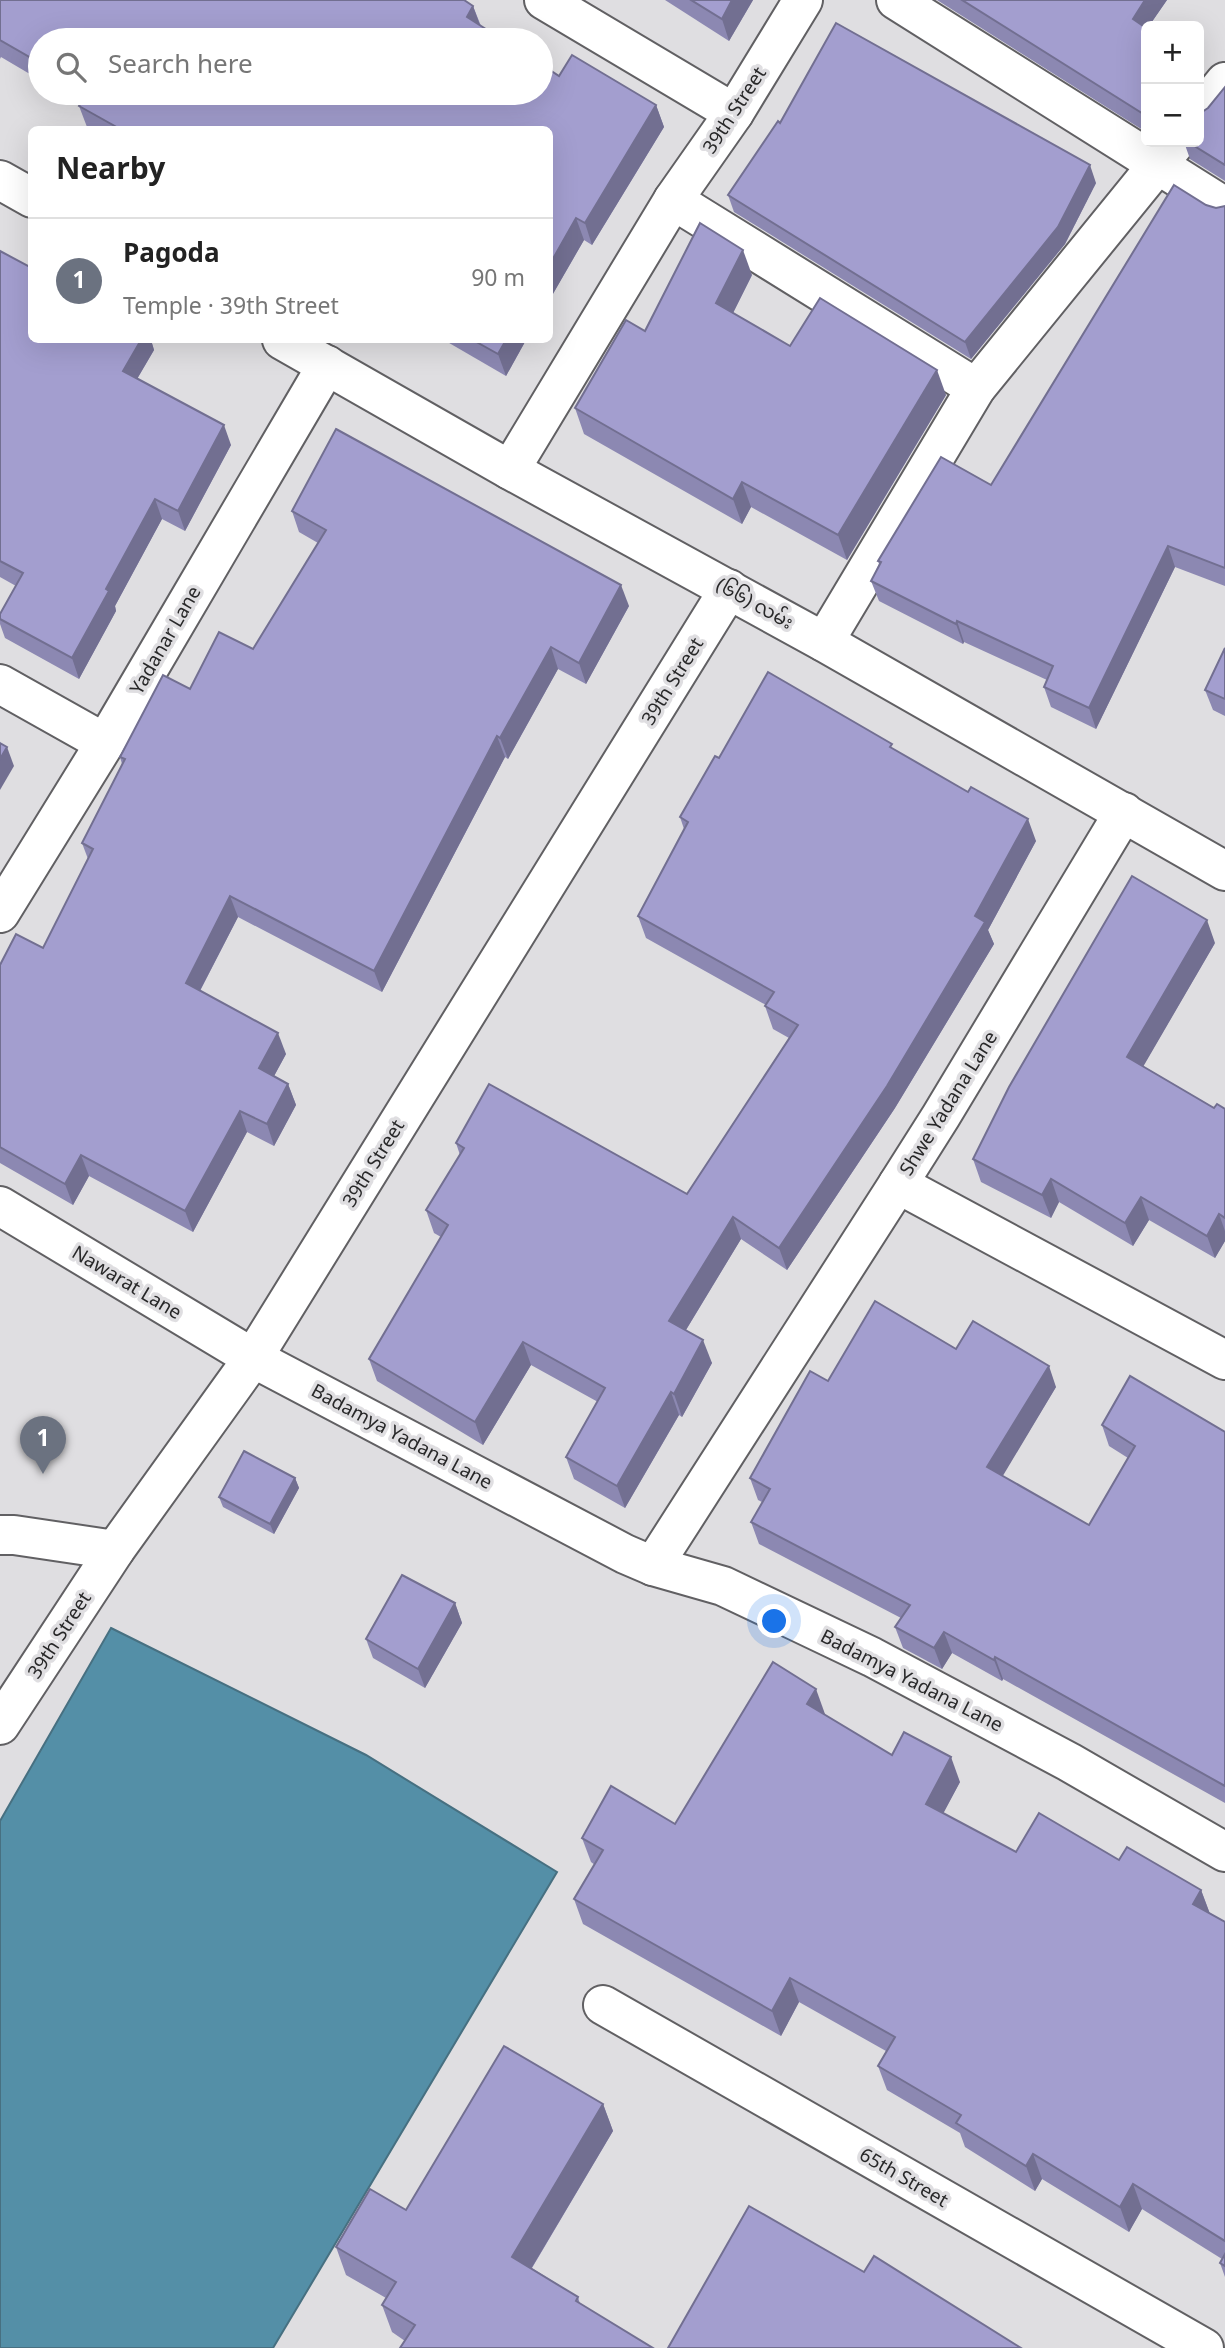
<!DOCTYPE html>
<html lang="en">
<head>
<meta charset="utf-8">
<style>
	body { margin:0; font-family:Georgia,"Noto Sans Myanmar",serif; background:#f6f6f6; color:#222 }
	.controls { position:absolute; right:21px; top:21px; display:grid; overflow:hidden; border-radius:10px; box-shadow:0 7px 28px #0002 }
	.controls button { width:63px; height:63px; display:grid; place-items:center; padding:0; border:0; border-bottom:2px solid #e0e0e0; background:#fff; color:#222; font:35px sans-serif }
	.you { position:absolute; left:775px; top:1622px; width:24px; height:24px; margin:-18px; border:5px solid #fff; border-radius:50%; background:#1a73e8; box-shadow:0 0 0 10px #1a73e833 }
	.badge { display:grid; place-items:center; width:46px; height:46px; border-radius:50%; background:#1a73e8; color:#fff; font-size:23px; font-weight:700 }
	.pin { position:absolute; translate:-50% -58px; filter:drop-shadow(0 2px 4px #0008) }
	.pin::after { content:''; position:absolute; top:37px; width:24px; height:21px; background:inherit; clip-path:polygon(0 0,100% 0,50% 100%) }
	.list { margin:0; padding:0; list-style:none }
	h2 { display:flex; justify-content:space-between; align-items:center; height:91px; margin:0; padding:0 28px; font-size:30px }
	h2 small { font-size:23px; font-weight:400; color:#767676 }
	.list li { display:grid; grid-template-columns:46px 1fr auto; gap:21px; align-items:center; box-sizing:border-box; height:126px; padding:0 28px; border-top:2px solid #e0e0e0 }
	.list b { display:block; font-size:26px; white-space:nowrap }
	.list p { margin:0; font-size:23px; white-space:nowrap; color:#767676 }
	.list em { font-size:23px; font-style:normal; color:#767676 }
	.icon { flex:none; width:38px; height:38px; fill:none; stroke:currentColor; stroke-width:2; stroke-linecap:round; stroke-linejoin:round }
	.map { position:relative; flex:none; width:1225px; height:2348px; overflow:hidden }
	.search { position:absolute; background:#fff; box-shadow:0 7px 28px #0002; left:28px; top:28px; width:525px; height:77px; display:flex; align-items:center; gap:18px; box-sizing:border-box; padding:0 24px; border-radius:38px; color:#767676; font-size:26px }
	.panel { position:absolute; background:#fff; box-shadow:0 7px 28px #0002; left:28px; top:126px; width:525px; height:217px; border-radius:10px }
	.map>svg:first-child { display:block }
	.water { fill:#548fa7; stroke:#477081; stroke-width:2 }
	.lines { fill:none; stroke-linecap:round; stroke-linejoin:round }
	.street-casing { stroke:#616063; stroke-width:42 }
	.secondary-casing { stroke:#616063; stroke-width:42 }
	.street { stroke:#fff; stroke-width:38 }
	.secondary { stroke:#fff; stroke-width:38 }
	.wall { fill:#8c88b2 }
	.shaded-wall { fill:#726f91 }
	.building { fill:#a39ecf; stroke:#726f91; stroke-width:2 }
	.labels { text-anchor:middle; stroke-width:7; stroke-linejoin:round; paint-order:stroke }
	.street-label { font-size:19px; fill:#282829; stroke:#dfdee1 }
</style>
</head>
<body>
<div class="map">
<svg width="1225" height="2348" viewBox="0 0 1225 2348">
	<rect width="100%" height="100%" fill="#dfdee1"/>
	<!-- water -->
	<path class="water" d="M111,1628L366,1755L557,1872L273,2348H0V1821Z"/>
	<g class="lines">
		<defs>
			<g id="street">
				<path d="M544,0L734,113"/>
				<path d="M896,0L1225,207"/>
				<path d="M1199,114L1225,82"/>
				<path d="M673,200L976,388"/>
				<path d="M510,470L673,200L734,113L803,0"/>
				<path d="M824,642L976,388L1176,142"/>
				<path d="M0,684L105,743"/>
				<path d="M1124,812L941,1116L898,1184L1225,1360"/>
				<path d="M0,913L105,743L327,365"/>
				<path d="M0,1206L253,1358L625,1554L653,1566L723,1586L872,1657L1069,1762L1225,1852"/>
				<path d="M0,1535H14L115,1550"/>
				<path d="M653,1566L898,1184"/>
				<path d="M0,1725L115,1550L253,1358L729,589"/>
				<path d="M603,2005L1204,2348"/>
			</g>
			<g id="secondary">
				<path d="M0,180L32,198"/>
				<path d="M282,340L510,470L824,642L1225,871"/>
			</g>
		</defs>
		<!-- street casing -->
		<use href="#street" class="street-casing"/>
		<!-- secondary casing -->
		<use href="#secondary" class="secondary-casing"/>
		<!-- street -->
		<use href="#street" class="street"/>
		<!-- secondary -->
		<use href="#secondary" class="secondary"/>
	</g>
	<!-- wall -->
	<g class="wall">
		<path d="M0,0L473,6L481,26L40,40V80L1,57L0,59Z"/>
		<path d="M665,0H753L729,41Z"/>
		<path d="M937,0H1167L1149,26H1146V132Z"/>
		<path d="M559,76L656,105L664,127L592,245L584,240L550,299V130H91L87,127L79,106L80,104L62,93H541Z"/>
		<path d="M1225,87V181L1190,159L1184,142H1199L1208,108Z"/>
		<path d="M780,123L1096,183L1065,244L971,359L734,212L728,195Z"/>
		<path d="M1206,205L1216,208L1225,206V586L1175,567L1096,729L1051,707L1044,687L1047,680L964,642L963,644L879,601L871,581L879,564L878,561L991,485Z"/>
		<path d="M0,251L32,340H151L154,350L137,379L231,445L185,531L162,519L115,606L116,611L79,679L5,638L0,624V614L16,586L0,577Z"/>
		<path d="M752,275L733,313L790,346L946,395L847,560L751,507L742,524L584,434L575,408L645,331Z"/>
		<path d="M444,340H526L506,376Z"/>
		<path d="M292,511L629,606L586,684L558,669L508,759L505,757L382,992L238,917L200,991L286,1054L274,1076L288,1084L296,1105L274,1146L247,1132L193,1232L89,1176L73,1205L0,1163V965L43,948L88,859L82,843L122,764L120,757L190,689L253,649L318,543L299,532Z"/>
		<path d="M1225,648V716L1213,710L1205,690Z"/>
		<path d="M894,749L1036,841L988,930L994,944L895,1108L787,1270L741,1239L686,1330L712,1363L682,1417L679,1415L625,1508L574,1479L566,1457L598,1402L531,1365L483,1445L377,1381L369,1359L441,1237L434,1233L426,1210L460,1155L456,1143L687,1194L789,1038L773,1029L765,1006L766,1005L646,938L638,916L684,829L680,817L719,758Z"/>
		<path d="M1215,943L1143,1066L1214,1108L1225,1109V1241L1215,1258L1149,1220L1133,1246L1059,1202L1051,1218L981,1182L973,1159Z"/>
		<path d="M956,1349L1056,1387L1002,1476L1089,1525L1128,1458L1109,1446L1102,1425L1225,1432V1803L1003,1679L1002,1681L952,1653L942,1669L903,1648L895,1627L901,1618L759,1544L751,1522L762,1502L758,1500L750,1478L828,1381Z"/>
		<path d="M295,1478L299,1488L274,1534L223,1507L219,1497Z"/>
		<path d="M455,1603L462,1623L425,1688L373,1658L366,1639Z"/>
		<path d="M825,1715L892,1755L960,1782L943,1813L1016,1852L1119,1860L1201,1890L1210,1914L1225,1922V2277L1220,2263L1222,2259L1142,2209L1129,2232L1042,2179L1035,2191L965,2147L960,2133L887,2090L878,2066L886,2051L799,2002L781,2036L583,1924L574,1899L595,1865L591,1862L582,1838L675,1824L825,1714Z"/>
		<path d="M603,2104L613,2131L532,2268L578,2297L580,2304L405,2341L392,2332L382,2305L386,2298L346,2275L336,2247Z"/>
	</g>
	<!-- shaded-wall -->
	<g class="shaded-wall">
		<path d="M732,0H753L729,41L722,19Z"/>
		<path d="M1145,0H1167L1149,26H1146V31L1133,19Z"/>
		<path d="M473,6L481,28L467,17Z"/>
		<path d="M656,105L664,127L592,245L585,223Z"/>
		<path d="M1090,165L1096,183L1065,244L971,359L965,342Z"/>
		<path d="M576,218L584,240L550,299V264Z"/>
		<path d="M743,250L752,275L725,329L716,303Z"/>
		<path d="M141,340H151L154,350L130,391L123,371Z"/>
		<path d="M506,340H526L506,376L498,354Z"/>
		<path d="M937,370L946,395L847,560L838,535Z"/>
		<path d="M224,425L231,445L185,531L178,511Z"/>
		<path d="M742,482L751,507L742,524L733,499Z"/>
		<path d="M155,499L162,519L115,606L116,611L79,679L72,658L106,589Z"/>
		<path d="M1168,546L1175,567L1096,729L1089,708Z"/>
		<path d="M621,585L629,606L586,684L579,663Z"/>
		<path d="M957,621L964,642L963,644L956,624Z"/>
		<path d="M551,647L558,669L508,759L500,738Z"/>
		<path d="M497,736L505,757L382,992L374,971Z"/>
		<path d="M7,747L14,766L0,790V759Z"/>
		<path d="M1028,819L1036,841L988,930L994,944L895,1108L787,1270L779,1248L975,916Z"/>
		<path d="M230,896L238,917L193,1004L186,983Z"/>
		<path d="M1207,920L1215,943L1136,1079L1127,1057Z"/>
		<path d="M278,1033L286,1054L267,1089L259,1068Z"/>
		<path d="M288,1084L296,1105L274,1146L267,1124Z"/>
		<path d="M240,1111L247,1132L193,1232L185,1211Z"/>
		<path d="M81,1155L89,1176L73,1205L65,1184Z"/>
		<path d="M1051,1179L1059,1202L1051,1218L1042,1195Z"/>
		<path d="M1141,1197L1149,1220L1133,1246L1125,1223Z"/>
		<path d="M1219,1214L1225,1231V1241L1215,1258L1207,1236Z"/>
		<path d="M733,1217L741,1239L678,1343L669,1321Z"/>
		<path d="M703,1340L712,1363L682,1417L674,1394Z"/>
		<path d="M523,1342L531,1365L483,1445L475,1422Z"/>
		<path d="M1049,1366L1056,1387L995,1489L987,1467Z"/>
		<path d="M671,1392L679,1415L625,1508L617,1486Z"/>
		<path d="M295,1478L299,1488L274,1534L270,1524Z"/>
		<path d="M455,1603L462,1623L425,1688L418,1669Z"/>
		<path d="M944,1632L952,1653L942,1669L934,1648Z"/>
		<path d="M995,1657L1003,1679L1002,1681L994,1660Z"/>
		<path d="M816,1689L825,1714L816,1728L807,1704Z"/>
		<path d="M951,1757L960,1782L935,1829L926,1804Z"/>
		<path d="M1201,1890L1210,1914L1193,1904Z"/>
		<path d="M790,1978L799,2002L781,2036L772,2011Z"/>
		<path d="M603,2104L613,2131L522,2284L512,2257Z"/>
		<path d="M1033,2154L1042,2179L1035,2191L1026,2166Z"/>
		<path d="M1133,2184L1142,2209L1129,2232L1120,2207Z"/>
	</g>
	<!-- building -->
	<g class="building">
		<path d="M0,0H464L473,6L467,17L503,40H40V63L0,40Z"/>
		<path d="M691,0H732L722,19Z"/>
		<path d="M962,0H1145L1133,19L1146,28V114L1145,115Z"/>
		<path d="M836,23L1090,165L1058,227L965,342L728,195L778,121L780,123Z"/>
		<path d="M572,55L656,105L585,223L576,218L550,264V130H122L79,106L87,93H541V64L559,76Z"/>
		<path d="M1225,87V165L1188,142H1199V114L1208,108Z"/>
		<path d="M1174,185L1206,205L1216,208L1225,206V568L1168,546L1089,708L1044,687L1053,666L957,621L956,624L871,581L881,562L878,561L941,457L991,485Z"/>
		<path d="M700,223L743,250L716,303L790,346L820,298L937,370L838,535L742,482L733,499L575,408L626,320L645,331Z"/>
		<path d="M0,251L32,268V340H141L123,371L224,425L178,511L155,499L106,589L109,591L72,658L0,619V614L23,573L0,561Z"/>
		<path d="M473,340H506L498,354Z"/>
		<path d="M336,429L621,585L579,663L551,647L500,738L497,736L374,971L230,896L186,983L278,1033L259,1068L288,1084L267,1124L240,1111L185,1211L81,1155L65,1184L0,1147V965L16,934L43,948L93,849L82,843L125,759L120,757L163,675L190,689L219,632L253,649L326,530L292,511Z"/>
		<path d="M1225,648V699L1205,690Z"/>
		<path d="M768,672L892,744L890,747L968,792L971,787L1028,819L975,916L985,922L887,1086L779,1248L733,1217L669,1321L703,1340L674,1394L671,1392L617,1486L566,1457L605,1388L523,1342L475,1422L369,1359L448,1225L426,1210L464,1148L456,1143L489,1084L687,1194L798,1025L765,1006L774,992L638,916L688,822L680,817L715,756L719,758Z"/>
		<path d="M0,743L7,747L0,759Z"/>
		<path d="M1132,876L1207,920L1127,1057L1214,1108L1217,1104L1225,1109V1218L1219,1214L1207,1236L1141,1197L1125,1223L1051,1179L1042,1195L973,1159L1009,1087Z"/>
		<path d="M875,1301L956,1349L973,1321L1049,1366L987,1467L1089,1525L1135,1446L1102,1425L1130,1376L1225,1432V1786L995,1657L994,1660L944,1632L934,1648L895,1627L910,1605L751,1522L770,1489L750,1478L810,1371L828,1381Z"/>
		<path d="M244,1451L295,1478L270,1524L219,1497Z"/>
		<path d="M402,1575L455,1603L418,1669L366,1639Z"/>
		<path d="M773,1662L816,1689L807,1704L892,1755L904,1732L951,1757L926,1804L1016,1852L1039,1813L1119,1860L1127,1847L1201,1890L1193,1904L1225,1922V2241L1133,2184L1120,2207L1033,2154L1026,2166L956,2123L961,2115L878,2066L895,2037L790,1978L772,2011L574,1899L603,1850L582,1838L611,1786L675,1824Z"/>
		<path d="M504,2046L603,2104L512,2257L578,2297L576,2301L653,2348H400L415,2325L382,2305L396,2282L336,2247L370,2189L406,2210Z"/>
		<path d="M749,2206L864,2272L874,2256L1021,2348H668Z"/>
		<path d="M1225,2254V2266L1220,2263Z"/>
	</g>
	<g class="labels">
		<!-- street labels -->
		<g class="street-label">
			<text transform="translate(734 110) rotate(-57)" y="7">39th Street</text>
			<text transform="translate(755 603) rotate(29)" y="7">(၆၆) လမ်း</text>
			<text transform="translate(165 640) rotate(-60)" y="7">Yadanar Lane</text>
			<text transform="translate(672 681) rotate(-58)" y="7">39th Street</text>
			<text transform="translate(948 1103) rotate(-58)" y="7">Shwe Yadana Lane</text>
			<text transform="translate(373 1163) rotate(-58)" y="7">39th Street</text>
			<text transform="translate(127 1282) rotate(31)" y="7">Nawarat Lane</text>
			<text transform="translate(402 1436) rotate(28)" y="7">Badamya Yadana Lane</text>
			<text transform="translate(59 1635) rotate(-57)" y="7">39th Street</text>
			<text transform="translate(912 1680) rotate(27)" y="7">Badamya Yadana Lane</text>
			<text transform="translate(904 2177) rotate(30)" y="7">65th Street</text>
		</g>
	</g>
</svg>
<div class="controls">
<button>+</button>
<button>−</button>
</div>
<div class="you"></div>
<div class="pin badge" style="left:43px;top:1474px;background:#6b7280">1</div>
<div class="search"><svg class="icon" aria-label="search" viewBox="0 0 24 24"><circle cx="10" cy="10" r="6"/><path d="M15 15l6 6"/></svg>Search here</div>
<section class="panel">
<h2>Nearby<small></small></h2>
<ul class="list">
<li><span class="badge" style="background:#6b7280">1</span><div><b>Pagoda</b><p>Temple · 39th Street</p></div><em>90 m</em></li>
</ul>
</section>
</div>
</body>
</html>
